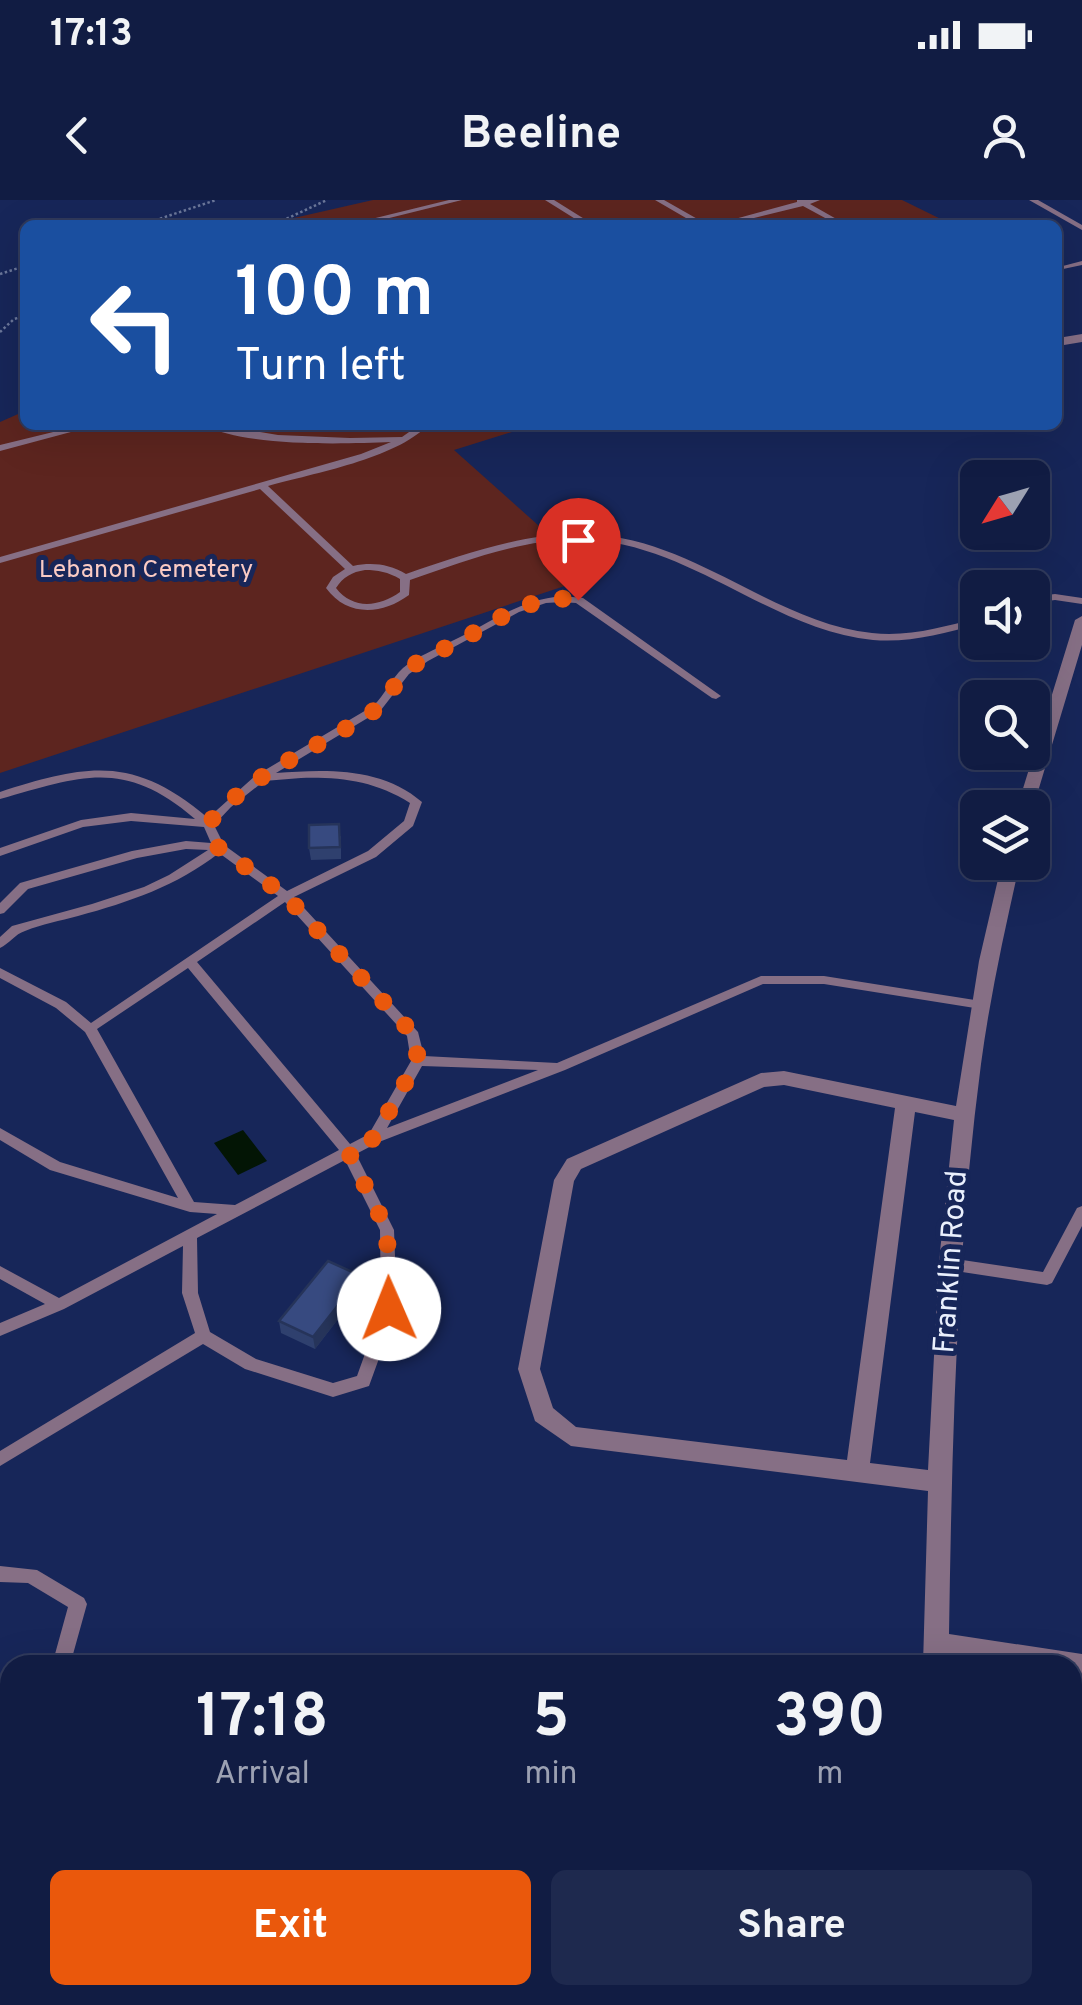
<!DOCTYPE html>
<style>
:root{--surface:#111c43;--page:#1e294e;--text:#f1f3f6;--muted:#9ca1b2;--line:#303a5c;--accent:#ea580c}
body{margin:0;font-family:Overpass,sans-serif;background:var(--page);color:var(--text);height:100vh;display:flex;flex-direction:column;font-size:38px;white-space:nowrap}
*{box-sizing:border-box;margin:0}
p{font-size:32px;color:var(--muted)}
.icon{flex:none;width:55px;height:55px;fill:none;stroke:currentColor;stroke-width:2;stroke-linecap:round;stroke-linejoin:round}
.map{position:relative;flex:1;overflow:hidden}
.drawer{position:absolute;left:0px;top:1455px;width:1082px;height:350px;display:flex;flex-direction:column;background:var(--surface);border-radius:30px 30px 0 0;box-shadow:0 10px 40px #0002,0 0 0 2px var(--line)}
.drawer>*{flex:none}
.banner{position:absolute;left:20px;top:20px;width:1042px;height:210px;border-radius:15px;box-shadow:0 10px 40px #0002,0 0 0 2px var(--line);background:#1a4fa0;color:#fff;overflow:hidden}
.needle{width:65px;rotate:233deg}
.buttons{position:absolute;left:960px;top:260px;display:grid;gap:20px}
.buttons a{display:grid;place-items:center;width:90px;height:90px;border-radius:15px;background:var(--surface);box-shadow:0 10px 40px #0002,0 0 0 2px var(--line);font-size:50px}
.pin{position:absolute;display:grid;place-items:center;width:85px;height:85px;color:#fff;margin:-102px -42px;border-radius:50% 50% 50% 0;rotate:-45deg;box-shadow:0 0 10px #0007}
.pin .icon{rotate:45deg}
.me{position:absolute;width:110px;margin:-55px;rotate:359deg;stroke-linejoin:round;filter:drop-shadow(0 0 8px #0008)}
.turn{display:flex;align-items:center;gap:35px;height:210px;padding:0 50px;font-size:45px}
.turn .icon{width:130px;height:130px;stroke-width:2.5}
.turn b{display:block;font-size:70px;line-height:85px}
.eta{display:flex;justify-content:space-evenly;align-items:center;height:170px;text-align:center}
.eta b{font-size:60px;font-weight:700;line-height:70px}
.cta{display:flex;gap:20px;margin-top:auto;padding:20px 50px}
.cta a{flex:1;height:115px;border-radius:15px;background:var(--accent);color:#fff;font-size:40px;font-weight:700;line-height:115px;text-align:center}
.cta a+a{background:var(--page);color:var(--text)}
.status{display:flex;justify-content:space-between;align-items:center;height:70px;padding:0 50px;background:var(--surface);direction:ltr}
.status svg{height:28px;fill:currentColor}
header{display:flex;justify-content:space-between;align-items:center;height:130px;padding:0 50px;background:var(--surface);font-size:45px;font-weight:700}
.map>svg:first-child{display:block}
</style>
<div class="status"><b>17:13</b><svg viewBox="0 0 49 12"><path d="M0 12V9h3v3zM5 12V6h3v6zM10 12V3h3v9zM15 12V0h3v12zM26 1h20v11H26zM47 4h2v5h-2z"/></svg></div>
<header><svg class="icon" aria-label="back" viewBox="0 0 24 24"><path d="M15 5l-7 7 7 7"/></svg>Beeline<svg class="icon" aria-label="person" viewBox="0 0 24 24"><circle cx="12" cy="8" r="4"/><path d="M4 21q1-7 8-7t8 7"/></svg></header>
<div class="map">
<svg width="1082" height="1805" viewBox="0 0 1082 1805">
<rect width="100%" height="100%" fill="#172659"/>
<path fill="#5d251f" d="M373 0H902L953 25H263Z
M25 211V225H534L454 250 595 376 0 573V222Z"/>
<path fill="#031505" d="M243 930 267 961 238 975 214 943Z"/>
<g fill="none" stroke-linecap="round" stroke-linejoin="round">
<path stroke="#6b779a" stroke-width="2.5" stroke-dasharray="2.5 2.5" stroke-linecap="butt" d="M141 25 216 0
M273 25 327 0
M0 74 25 66
M0 132 14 119 25 116"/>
<path fill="#866f85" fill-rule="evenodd" d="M449 0H462L361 25H347Z
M545 0H554L594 25H585Z
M655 0H664L708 25H698Z
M797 0H820L810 4 847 25H838L803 6 726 25H713L797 2Z
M1029 0H1038L1082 25V30Z
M1082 61V65L1063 69 1059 67Z
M82 225H97L0 251V245Z
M203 225H218L278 235 350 238 402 237 419 225H428C395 259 314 273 268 286L353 366C372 362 389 364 406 374 468 353 533 329 600 335 699 344 777 423 872 433 909 437 943 427 978 418V424C943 434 909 443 873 440 775 430 700 353 602 341 536 333 471 359 410 380L409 395C382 415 347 417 326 388L333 377 345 369 260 289 0 363V357L361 254 391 242C340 244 248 247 203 225ZM365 370C378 370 388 372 400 379V392C379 407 353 410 336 388 343 377 352 372 365 370Z
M1055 394 1082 398V404L1055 400 1032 403V397Z
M562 396 583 398 721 496 716 499 712 498 576 403 562 402 546 403 519 412 428 461 409 474 381 510 276 573C326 569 382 567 422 602L413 626 376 657 294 697 418 832 424 856 557 863 761 776H824L981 801 988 805 986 808 981 809 824 784H763L565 870 379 942 356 954 394 1030 397 1109 369 1186 333 1197 245 1169 203 1144 0 1266V1251L195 1133 182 1093 183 1046 64 1109 0 1136V1123L45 1104 0 1079V1066L59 1098 217 1014 190 1012 50 970 0 940V928L60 962 178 998 85 832 56 808 0 778V768L66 802 91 823 278 696 219 653C177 686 129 702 78 716 60 721 42 724 25 731 15 734 9 744 0 748V737L12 726 92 704 144 687 169 675 208 650 186 649 137 658 28 689 4 713 0 714V703L20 683 132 651 186 641 211 643 204 627 131 621 83 627 0 656V648L81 620 131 613 195 619C124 558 82 576 0 599V592C87 564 134 555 208 618L255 576 373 506C385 495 391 479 403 468 417 456 435 450 452 441 490 423 519 400 562 396ZM301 578C341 577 375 581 410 603L404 621 368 651 287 691 224 645 214 625 231 607 264 581ZM285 702 407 836 411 861 369 934 350 944 197 762ZM188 768 339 950 235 1005 194 1002 97 829ZM422 866 538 870 387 928ZM345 960 380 1030 381 1109 357 1176 333 1183 256 1159 210 1132 198 1093 197 1038Z
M1082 1006V1026L1052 1083 1047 1085 949 1070 944 1068 942 1064 944 1060 949 1058 1043 1072 1077 1008Z
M0 1366 37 1370 84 1398 87 1404 70 1465H52L68 1407 28 1383 0 1382Z
M10 1536C10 1549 14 1562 0 1568 0 1555 0 1542 10 1536Z"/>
<path fill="#866f85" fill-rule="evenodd" d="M1082 134V142L1058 146V138Z
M1082 416V445L1033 608H1017L1075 420Z
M1002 662H1020C1005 729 990 796 981 864 956 1054 952 1244 949 1434L1082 1454V1478L1072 1477V1465H997L949 1458V1465H923L928 1291 571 1246 535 1221 518 1169 554 980 567 959 761 873 784 871 956 906 979 761ZM784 885 895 908 847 1260 576 1227 553 1208 540 1169 574 981 581 969 764 887ZM915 912 954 920 939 1061 928 1270 870 1263Z
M915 1795H945V1805H915Z"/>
</g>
<path fill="#2f406e" d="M341 636V659L311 660 309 648Z
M361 1076 362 1088 315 1149 281 1133 279 1121Z"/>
<path fill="#26345a" d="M361 1076 362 1088 315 1149 313 1137Z"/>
<path fill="#374a80" stroke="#26345a" stroke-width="2.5" d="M339 624 340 647 309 648V625Z
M328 1061 361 1076 313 1137 279 1121Z"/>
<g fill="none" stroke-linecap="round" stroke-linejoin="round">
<path stroke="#ea580c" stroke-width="18" stroke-dasharray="0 32.4" d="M389 1109 387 1030 348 951 374 938 418 860 414 835 286 696 218 647 208 624C257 567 318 550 378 508 390 499 394 482 405 472 421 458 440 451 458 442 496 421 533 392 578 400"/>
</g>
<g text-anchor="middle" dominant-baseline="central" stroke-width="10" stroke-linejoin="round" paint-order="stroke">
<g font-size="25" fill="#facbc4" stroke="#172659">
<text x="146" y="371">Lebanon Cemetery</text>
</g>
<g font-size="30" fill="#eaf0fd" stroke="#172659">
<text transform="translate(952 1062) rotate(-86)">Franklin Road</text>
</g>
</g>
</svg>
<div class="buttons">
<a><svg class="needle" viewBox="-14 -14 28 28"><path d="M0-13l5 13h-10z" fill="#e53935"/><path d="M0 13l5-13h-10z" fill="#9ca1b2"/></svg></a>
<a><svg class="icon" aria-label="sound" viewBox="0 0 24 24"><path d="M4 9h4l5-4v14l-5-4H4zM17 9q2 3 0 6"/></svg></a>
<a><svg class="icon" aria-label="search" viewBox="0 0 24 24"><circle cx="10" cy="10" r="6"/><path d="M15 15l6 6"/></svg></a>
<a><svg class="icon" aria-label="layers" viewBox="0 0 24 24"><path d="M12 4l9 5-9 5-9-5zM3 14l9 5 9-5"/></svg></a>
</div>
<div class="pin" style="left:578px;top:400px;background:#d93025"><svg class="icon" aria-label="arrive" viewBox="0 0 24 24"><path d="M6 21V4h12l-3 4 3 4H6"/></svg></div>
<svg class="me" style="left:389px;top:1109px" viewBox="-20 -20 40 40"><circle r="19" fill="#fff"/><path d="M0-13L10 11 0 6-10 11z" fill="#ea580c"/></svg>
<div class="banner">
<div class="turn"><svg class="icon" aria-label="left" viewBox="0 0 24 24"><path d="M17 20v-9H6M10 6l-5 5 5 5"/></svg><div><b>100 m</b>Turn left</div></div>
</div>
<section class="drawer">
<div class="eta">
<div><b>17:18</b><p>Arrival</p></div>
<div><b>5</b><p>min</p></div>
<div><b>390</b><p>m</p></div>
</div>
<div class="cta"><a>Exit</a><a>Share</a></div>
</section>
</div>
